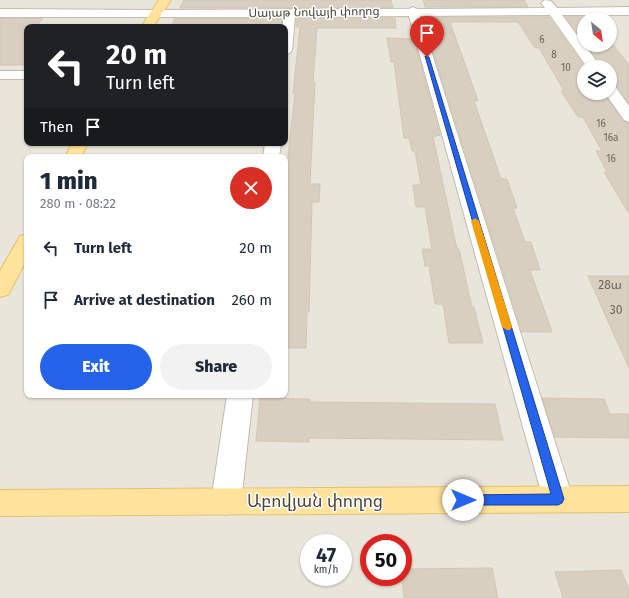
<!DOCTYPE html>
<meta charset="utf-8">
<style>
:root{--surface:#fff;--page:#f2f2f3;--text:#1f2937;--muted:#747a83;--accent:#2563eb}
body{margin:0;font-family:"Fira Sans","Noto Sans Armenian",sans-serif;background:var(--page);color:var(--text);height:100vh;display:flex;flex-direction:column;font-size:15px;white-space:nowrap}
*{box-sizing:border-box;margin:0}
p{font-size:13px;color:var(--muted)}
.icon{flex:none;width:22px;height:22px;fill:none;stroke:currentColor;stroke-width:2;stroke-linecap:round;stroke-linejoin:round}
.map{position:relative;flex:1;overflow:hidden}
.panel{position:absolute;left:24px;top:154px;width:264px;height:244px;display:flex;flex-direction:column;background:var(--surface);border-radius:8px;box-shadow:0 1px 3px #0004}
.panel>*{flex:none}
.banner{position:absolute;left:24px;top:24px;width:264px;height:122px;border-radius:8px;box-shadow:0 1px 3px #0004;background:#202124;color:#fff;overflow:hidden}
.needle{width:26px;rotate:150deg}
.tools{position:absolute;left:577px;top:12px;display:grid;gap:8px}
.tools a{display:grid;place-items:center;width:40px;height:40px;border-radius:50%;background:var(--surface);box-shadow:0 1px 3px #0004;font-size:20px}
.speed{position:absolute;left:300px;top:534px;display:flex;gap:8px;font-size:20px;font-weight:700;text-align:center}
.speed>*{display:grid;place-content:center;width:52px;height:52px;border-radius:50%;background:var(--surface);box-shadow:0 1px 3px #0004;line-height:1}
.speed small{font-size:10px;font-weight:400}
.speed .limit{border:6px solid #d22;background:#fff;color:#111}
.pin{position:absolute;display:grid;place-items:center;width:34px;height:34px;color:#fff;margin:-41px -17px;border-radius:50% 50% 50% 0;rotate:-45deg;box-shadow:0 0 4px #0007}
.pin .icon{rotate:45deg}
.me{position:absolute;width:44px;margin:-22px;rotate:90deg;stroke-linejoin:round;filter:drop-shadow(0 0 3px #0008)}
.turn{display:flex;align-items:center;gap:14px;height:84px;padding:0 16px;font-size:18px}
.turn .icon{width:52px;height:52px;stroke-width:2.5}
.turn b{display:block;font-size:28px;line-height:34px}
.then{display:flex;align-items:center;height:38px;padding:0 16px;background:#0003;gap:8px;font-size:15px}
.round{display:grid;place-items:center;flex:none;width:42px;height:42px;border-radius:21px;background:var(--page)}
.overview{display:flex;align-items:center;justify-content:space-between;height:68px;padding:0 16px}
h1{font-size:24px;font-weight:800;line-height:30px}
.primary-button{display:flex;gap:8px;margin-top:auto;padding:8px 16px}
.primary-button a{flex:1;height:46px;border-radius:24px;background:var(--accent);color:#fff;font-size:16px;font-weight:800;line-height:46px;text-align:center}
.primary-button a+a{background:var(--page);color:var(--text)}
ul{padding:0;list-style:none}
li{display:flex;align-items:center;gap:12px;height:52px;padding:0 16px}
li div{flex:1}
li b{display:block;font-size:15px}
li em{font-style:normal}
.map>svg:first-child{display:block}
</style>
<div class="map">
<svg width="629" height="598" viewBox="0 0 629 598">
<rect width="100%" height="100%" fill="#f6f3ec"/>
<path fill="#eae5da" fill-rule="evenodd" d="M0 0H629V598H0ZM584 19H610V45H584ZM27 27H285V143H27ZM584 67H610V93H584ZM27 157H285V395H27ZM309 543H343V577H309ZM369 543H403V577H369Z"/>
<path fill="#d8cfc1" stroke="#d3c7b4" d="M184 0H391L393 8H180Z
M423 0H524L528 7H425Z
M565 16H591L593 19H584V42Z
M428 17H549L585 67 584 93H604L623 121 629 123V214L604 172H607L596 151H602L583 117H578L561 91H564L539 48H535L518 22H450L478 101H474L501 179H507L517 208H513L525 242H531L540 270H530L552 332H522L429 39H434Z
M0 18H43L36 27H27V65H0Z
M175 18H282L281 27H171Z
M296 18H395L396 28H317L313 83H315L310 184H320L319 202H312L309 312H307L306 348H285V184L295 93H293L300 27H296Z
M387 38 414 39 440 135 433 137 457 249H459L472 307H474L483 343H449L443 304H435L429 266H425L422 249H432L425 207H416L413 185H421L415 151H412L409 138H404L394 62H391Z
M610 41 629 65V103L616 85 610 84V67H602L586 45H610Z
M588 276H629V368L610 326Z
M260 398 310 399V402L495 404 503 440 309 438V442L256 441Z
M542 398 604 399 610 414H629V438L555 437Z
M492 568 498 598H404L402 577 403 569Z
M621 570 629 590V598H563L555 572Z"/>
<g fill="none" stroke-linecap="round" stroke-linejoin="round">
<g stroke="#c2bbae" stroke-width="2">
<path id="minor" d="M545 0 551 1 557 8 629 7V15H562L601 67H587L550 15 420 16 573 499 568 508 558 512 548 508 543 499 409 16 295 17 292 50 290 53 285 54V27H282L284 17H0V9L155 10 409 9 413 7 417 9 545 8 541 3Z
M0 71H27V79H0Z
M610 85 615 86 629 106V122L624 120 605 93H610Z
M265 143H281L279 157H263Z
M227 395H253L241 502 236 511 226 515 216 511 211 502Z"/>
</g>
<g stroke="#e6c16a" stroke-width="2">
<path id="major" d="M159 0H171L153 27H141Z
M72 143H88L81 157H65Z
M27 234V259L8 295 0 297V271L20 236Z
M629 486V512L0 516V490Z"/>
</g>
<use href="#minor" fill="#fff" fill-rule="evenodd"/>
<use href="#major" fill="#ffe39c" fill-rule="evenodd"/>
</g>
<path fill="#2563eb" stroke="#184099" d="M425 56 429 57 564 499 562 503 558 505H463L459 504 457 500 459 496 463 495 551 494Z"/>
<path fill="#f59e0b" d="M475 218 479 221 512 327 510 330H507L502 327 471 221Z"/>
<g text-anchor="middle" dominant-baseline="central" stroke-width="3" stroke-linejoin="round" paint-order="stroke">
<g font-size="10" fill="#6e675b">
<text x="542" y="40">6</text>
<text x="554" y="55">8</text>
<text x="566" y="68">10</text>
<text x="601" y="124">16</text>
<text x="611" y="138">16a</text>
<text x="611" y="159">16</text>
</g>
<g font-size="12" fill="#4b4439" stroke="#fff">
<text transform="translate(314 12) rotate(-1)">Սայաթ Նովայի փողոց</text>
</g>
<g font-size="12" fill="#6e675b">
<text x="610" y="285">28ա</text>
<text x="616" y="310">30</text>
</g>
<g font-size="17" fill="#4b4439" stroke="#fff">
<text x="315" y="501">Աբովյան փողոց</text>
</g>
</g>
</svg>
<div class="tools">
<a><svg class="needle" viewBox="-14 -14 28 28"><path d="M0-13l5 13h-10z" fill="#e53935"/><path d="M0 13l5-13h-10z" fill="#747a83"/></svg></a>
<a><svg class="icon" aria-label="layers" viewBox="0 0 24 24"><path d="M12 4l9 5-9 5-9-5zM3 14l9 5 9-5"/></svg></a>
</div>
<div class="speed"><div>47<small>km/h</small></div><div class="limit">50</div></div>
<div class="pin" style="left:427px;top:57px;background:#d93025"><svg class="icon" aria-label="arrive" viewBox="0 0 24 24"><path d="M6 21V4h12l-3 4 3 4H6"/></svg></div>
<svg class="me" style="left:463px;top:500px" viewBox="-20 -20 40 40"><circle r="19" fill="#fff"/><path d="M0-13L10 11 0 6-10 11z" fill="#2563eb"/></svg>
<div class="banner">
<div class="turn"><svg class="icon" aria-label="left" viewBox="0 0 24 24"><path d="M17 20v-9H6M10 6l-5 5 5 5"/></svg><div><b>20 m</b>Turn left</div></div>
<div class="then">Then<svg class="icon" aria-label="arrive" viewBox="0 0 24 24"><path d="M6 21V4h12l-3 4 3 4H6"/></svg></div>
</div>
<section class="panel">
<div class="overview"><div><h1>1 min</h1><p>280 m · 08:22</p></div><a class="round" style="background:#d93025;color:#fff"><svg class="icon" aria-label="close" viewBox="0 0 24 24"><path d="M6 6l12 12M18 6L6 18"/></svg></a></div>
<ul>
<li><svg class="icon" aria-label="left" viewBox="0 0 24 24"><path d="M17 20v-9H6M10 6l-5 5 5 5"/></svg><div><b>Turn left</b></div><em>20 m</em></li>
<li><svg class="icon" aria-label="arrive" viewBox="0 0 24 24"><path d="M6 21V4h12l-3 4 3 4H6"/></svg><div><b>Arrive at destination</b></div><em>260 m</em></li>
</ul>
<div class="primary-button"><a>Exit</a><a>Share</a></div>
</section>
</div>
